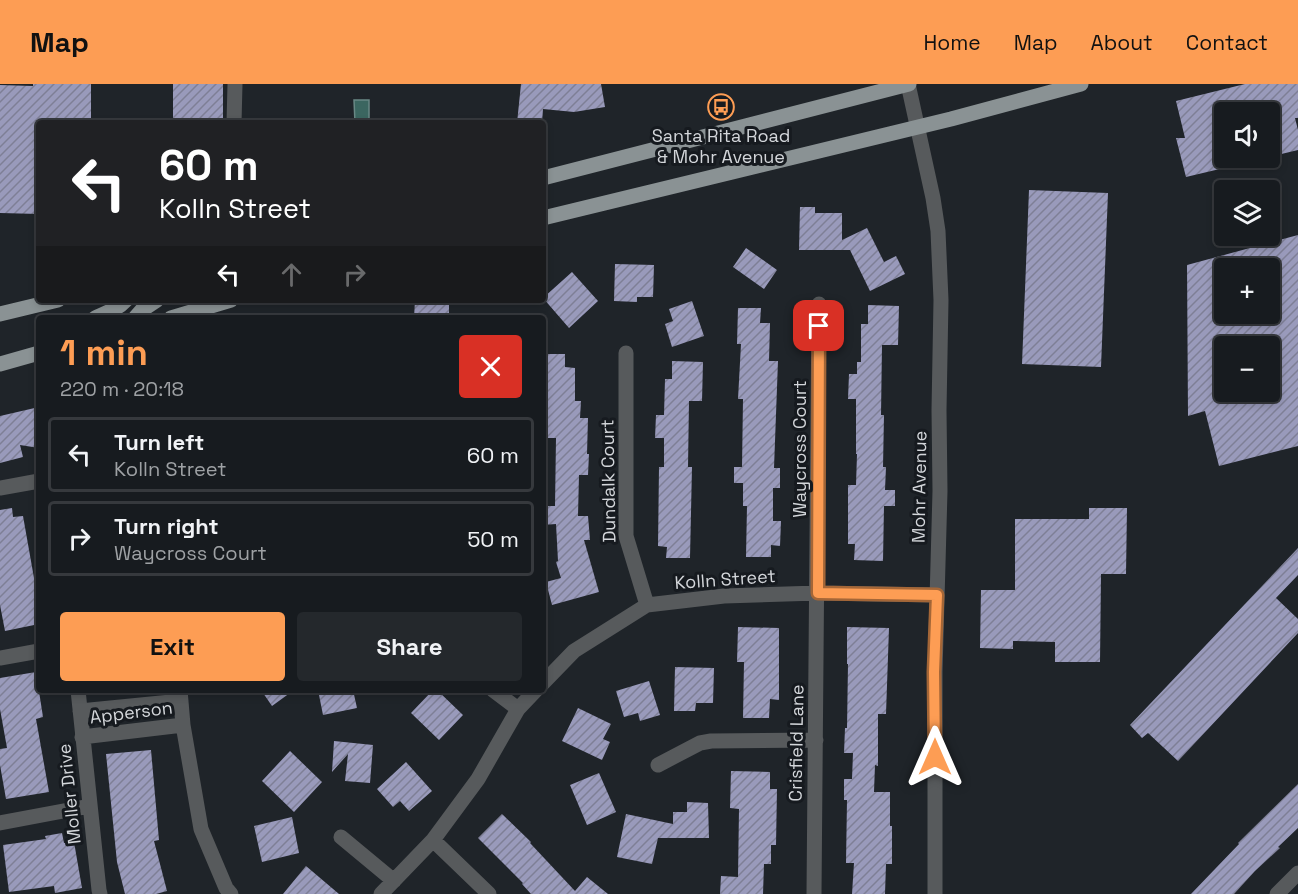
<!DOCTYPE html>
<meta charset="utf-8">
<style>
:root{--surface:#171b1f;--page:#24282c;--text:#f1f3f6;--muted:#9ea1a4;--line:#36393d;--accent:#fd9d54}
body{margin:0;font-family:"Space Grotesk",sans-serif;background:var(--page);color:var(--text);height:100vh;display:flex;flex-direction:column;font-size:22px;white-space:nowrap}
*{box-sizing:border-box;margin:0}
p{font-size:20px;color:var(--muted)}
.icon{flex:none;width:33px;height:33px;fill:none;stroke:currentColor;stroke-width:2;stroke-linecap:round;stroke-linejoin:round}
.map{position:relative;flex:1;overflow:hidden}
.side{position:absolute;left:36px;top:231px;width:510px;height:378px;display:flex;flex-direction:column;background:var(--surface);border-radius:6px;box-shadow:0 3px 9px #0003,0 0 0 2px var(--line)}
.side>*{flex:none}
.hud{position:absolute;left:36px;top:36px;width:510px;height:183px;border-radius:6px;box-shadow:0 3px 9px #0003,0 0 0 2px var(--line);background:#202124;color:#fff;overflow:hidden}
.tools{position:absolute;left:1214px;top:18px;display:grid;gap:12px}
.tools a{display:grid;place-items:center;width:66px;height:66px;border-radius:6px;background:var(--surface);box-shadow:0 3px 9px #0003,0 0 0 2px var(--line);font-size:30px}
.pin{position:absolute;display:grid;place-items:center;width:51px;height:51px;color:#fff;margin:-26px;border-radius:12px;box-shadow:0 3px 9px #0006}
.me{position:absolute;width:66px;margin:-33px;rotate:0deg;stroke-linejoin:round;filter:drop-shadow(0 0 4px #0008)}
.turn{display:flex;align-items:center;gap:21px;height:126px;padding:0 24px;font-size:27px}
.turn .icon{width:78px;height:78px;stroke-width:2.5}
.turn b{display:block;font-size:42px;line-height:51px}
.lanes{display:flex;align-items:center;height:57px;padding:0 24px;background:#0003;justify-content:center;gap:30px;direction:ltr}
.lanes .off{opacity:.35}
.round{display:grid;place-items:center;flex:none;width:63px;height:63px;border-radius:6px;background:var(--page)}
.head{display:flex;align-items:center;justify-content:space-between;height:102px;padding:0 24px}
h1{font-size:36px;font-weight:600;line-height:45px;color:var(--accent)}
.action{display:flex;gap:12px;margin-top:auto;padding:12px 24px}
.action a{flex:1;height:69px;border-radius:6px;background:var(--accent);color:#111;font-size:24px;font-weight:600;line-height:69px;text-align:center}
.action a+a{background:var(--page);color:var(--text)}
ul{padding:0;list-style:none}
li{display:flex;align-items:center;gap:18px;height:75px;margin:0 12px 9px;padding:0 12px;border:3px solid var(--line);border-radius:6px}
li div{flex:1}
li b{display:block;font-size:22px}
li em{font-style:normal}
header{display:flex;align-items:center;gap:36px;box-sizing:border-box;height:84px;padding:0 30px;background:var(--accent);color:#111}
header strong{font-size:28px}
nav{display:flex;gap:33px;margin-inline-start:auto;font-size:21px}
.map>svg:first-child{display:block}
</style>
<header>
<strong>Map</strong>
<nav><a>Home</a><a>Map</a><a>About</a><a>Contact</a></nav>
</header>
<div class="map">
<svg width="1298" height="810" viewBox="0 0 1298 810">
<defs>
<pattern id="building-hatch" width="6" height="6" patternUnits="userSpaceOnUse" patternTransform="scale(1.5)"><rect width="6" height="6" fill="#999abb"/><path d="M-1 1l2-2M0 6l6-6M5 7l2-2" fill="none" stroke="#7e7f96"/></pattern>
</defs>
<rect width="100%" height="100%" fill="#1f2429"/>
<path fill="#3b6660" stroke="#698885" stroke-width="1.5" d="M354 16H369V39H355Z"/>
<path fill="url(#building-hatch)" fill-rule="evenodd" d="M33 0H91V39H39V130L0 129V1L33 2Z
M173 0H223V39H173Z
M521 0H601L605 23 574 28 543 25 542 39H517Z
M1245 0H1298V34H1295L1298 46V66L1269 73V28H1224V84L1186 93 1176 54H1185L1176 17Z
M1029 106 1108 109 1101 283 1022 280Z
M800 123H815V129H842V156L867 144 884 178 896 172 905 190 870 207 850 166H799Z
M1298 151V362L1219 382 1205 327 1188 332 1187 181ZM1224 184H1269V230H1224ZM1224 262H1269V308H1224Z
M746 164 777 186 764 205 733 183Z
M615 180 654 181 653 213H637V218L614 217Z
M572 188 598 217 569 244 543 214Z
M415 216H449V234H414Z
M692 217 704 252 672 263 665 240 673 237 669 225Z
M868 221 899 222 898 261H882L881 331H884L883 383H886L885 406H895V422H884L883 477 854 476 855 460H848V401H856L857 370H856V315H848L849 290H857V278H861V240H868Z
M738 224H761L760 239H770L769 277H778L774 384H780V404H773V437H781L780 462 771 461V473H746L747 422H743V399H734V383H742L743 315H738L741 260H737Z
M543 270H565V283L575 284V317H581L580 334H588L587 370H589L588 391H579L578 432H588L590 456H584L599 508 552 521 546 498 561 494 556 478 558 477 556 440 543 441V422H555L556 354H543Z
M672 277 703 278 702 317H689L688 383H692L690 474H666L667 463 658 462 659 383H664V354H655L656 331H664L665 295H672Z
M39 323V364L20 361 23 373 0 379V332Z
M12 424 13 433 23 432 34 494 39 493V540L5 547 0 521V426Z
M1089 424H1127L1126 490H1101L1100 578H1055V558L1013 557V565L980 564 981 506H1015V435H1089Z
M1298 464V491L1276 514 1298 535V549L1178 677 1148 649 1142 654 1130 641Z
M738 543 779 544V616L770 615 769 634H743L744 578H737Z
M847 543 889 544 886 630H878V682L875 681 874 708H890V742H892V780H886L885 810H852L854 779H846L847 716H844V695H852L853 669H844L845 644H847L848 580H847Z
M675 583 714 584 713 619H696L695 627H674Z
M36 588 43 633 36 635 49 708 6 715 0 681V665L7 664 0 625V594Z
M649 597 660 631 640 637 638 629 624 633 616 607Z
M261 606H294L272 622Z
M318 606H353L357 624 323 631Z
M433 606H437L463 631 439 656 411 629Z
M578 624 611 640 603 655 610 658 602 676 562 657Z
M334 657 373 661 370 699 345 697 348 670 332 688Z
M151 666 159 756 154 757 167 807 156 810H125L117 778 106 670Z
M290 667 322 698 294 728 262 697Z
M406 678 432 707 409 727 400 717 393 723 377 705Z
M731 687 770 688V705H777L776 761H771V780H764L763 810H720L721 792 738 793 739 725 730 724Z
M599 689 616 728 587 741 570 701Z
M1298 700V744L1278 763 1280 764 1255 787 1234 810H1191L1239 760 1238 759Z
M687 718 708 719 709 754H658L652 780 617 773 626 730 673 740V728H687Z
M502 730 531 758 530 759 575 807 587 793 608 810H531L522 800 523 799 478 754Z
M292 733 299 769 262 778 254 742Z
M62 749 64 759 74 758 82 804 55 809 54 802 9 808 3 761 46 755 45 752Z
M306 782 339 810H283Z"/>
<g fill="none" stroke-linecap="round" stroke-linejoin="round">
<path stroke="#575a5c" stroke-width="15" d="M908 0 933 114 938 147 941 216 939 326 940 407 935 588V810
M234 39 235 0
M626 269V452L647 521
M0 404 39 397
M0 574 39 567
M543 599 574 567 647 521 724 512 818 509 937 511
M78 606 99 806 100 810
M180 606 183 641 201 745 226 804 231 810
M493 606 518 625
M80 627 181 617
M82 653 183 641
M658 681 700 659 711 657 816 656
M0 739 90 722
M341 753 394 797
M433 756 489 810
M381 810 433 756 478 695 518 625 536 606
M814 810 819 220
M1277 810 1298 789"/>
<path stroke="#8a9294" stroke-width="15" d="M543 94 909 0
M543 134 951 35 1081 0
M0 230 58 216
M95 234C106 229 118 225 126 216
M135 234 142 226 157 216
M171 234 231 216
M0 280 39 269"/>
</g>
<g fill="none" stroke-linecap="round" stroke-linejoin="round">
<g stroke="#a46637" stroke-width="15">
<path id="route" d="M819 242 818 509 937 511 934 588 935 673"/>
</g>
<use href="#route" stroke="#fd9d54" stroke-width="10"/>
</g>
<defs>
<g id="bus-ring" transform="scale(1.35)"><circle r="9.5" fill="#161a1f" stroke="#fd9d54" stroke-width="1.5"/><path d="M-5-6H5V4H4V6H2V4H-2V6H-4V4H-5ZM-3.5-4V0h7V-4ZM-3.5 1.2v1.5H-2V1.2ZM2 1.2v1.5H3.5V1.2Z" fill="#fd9d54"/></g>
</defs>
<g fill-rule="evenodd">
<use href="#bus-ring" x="721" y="23"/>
</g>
<g text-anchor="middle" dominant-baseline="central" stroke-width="6" stroke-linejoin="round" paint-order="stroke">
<g font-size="18" fill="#d3d6da" stroke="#161a1f">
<text x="721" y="51">Santa Rita Road<tspan x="721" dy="21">&amp; Mohr Avenue</tspan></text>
</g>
<g font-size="18" fill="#d3d6da" stroke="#161a1f">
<text transform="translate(799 365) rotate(-90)">Waycross Court</text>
<text transform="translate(608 397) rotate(-91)">Dundalk Court</text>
<text transform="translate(919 403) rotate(-89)">Mohr Avenue</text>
<text transform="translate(725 495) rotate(-4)">Kolln Street</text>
<text transform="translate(131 628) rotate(-7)">Apperson</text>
<text transform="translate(796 659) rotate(-89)">Crisfield Lane</text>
<text transform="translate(69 710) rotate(-96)">Moller Drive</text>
</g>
</g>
</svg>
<div class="tools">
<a><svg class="icon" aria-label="sound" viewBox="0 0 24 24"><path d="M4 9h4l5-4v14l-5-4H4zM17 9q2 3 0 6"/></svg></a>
<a><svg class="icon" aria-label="layers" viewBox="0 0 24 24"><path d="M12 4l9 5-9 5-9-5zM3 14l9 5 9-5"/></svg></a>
<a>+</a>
<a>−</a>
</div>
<div class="pin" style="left:819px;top:242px;background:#d93025"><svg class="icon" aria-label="arrive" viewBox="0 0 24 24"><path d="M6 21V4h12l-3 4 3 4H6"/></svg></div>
<svg class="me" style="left:935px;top:673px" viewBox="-20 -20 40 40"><path d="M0-17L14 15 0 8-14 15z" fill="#fd9d54" stroke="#fff" stroke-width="4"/></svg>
<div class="hud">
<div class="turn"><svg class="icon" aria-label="left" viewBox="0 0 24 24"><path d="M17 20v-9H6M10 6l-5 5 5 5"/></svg><div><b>60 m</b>Kolln Street</div></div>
<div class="lanes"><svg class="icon" aria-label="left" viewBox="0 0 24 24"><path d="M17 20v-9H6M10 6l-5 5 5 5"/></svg><svg class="icon off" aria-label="ahead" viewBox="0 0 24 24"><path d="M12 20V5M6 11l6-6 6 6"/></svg><svg class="icon off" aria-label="right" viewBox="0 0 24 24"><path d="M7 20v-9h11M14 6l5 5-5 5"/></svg></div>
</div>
<section class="side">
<div class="head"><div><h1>1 min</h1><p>220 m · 20:18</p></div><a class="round" style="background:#d93025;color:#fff"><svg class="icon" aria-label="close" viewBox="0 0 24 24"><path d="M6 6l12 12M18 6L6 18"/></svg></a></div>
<ul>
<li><svg class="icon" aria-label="left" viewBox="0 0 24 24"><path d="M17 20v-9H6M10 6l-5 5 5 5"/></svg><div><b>Turn left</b><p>Kolln Street</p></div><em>60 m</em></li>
<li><svg class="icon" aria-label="right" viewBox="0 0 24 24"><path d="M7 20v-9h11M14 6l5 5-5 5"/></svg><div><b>Turn right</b><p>Waycross Court</p></div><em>50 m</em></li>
</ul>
<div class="action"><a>Exit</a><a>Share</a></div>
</section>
</div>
